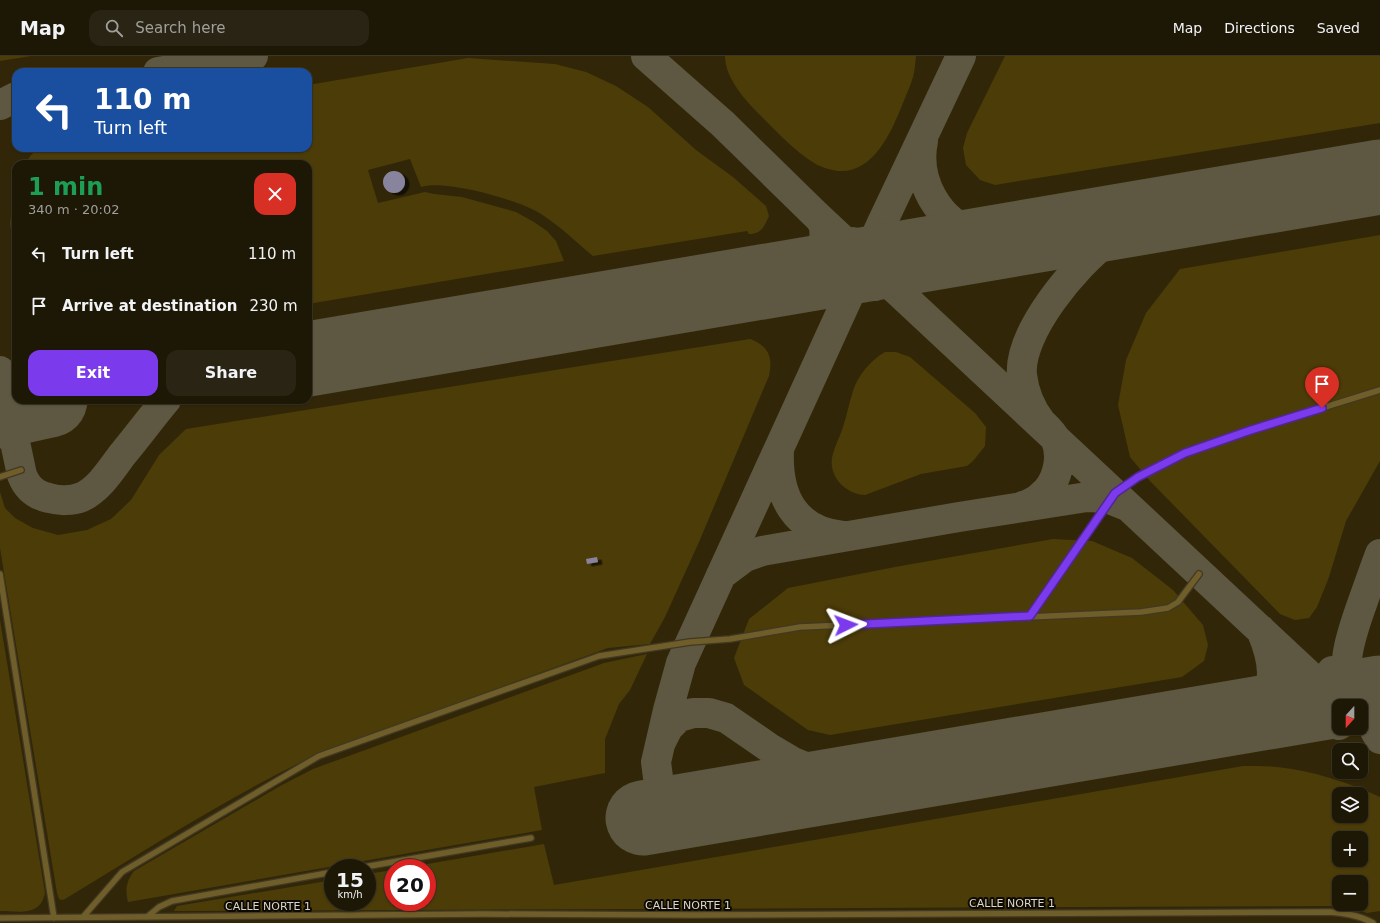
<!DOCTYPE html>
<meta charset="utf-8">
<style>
:root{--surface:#1d1706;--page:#2a2414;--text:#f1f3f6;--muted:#a09f9b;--line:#3b3628;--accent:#7c3aed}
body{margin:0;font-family:"DejaVu Sans",sans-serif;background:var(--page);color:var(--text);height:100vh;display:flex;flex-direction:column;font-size:15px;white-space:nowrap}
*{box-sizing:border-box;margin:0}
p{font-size:13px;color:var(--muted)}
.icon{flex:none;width:22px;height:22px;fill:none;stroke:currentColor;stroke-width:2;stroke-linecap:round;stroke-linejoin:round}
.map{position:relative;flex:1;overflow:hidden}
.side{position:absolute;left:12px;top:104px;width:300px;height:244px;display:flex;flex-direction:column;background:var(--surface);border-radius:12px;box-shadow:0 1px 3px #0004,0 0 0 1px var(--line)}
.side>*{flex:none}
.top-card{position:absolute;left:12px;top:12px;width:300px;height:84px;border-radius:12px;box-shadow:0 1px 3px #0004,0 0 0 1px var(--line);background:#1a4fa0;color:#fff;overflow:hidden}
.needle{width:26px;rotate:201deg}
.fabs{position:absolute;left:1332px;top:643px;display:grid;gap:8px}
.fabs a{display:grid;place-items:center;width:36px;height:36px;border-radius:8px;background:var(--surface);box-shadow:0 1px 3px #0004,0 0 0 1px var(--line);font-size:20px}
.speed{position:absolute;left:324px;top:803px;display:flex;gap:8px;font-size:20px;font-weight:700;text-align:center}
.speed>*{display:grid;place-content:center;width:52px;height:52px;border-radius:50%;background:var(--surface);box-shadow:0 1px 3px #0004,0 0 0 1px var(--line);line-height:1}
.speed small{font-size:10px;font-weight:400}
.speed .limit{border:6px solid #d22;background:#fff;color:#111}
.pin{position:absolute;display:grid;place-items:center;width:34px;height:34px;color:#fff;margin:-41px -17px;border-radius:50% 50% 50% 0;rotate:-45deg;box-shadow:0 0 4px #0007}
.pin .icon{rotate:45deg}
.me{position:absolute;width:44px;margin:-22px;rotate:87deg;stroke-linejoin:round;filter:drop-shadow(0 0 3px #0008)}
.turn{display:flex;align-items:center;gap:14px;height:84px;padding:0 16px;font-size:18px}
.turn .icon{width:52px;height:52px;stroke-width:2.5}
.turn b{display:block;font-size:28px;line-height:34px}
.round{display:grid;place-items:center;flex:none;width:42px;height:42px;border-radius:12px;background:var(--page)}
.head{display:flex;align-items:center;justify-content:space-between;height:68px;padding:0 16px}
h1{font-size:24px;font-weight:800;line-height:30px;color:#1e9e55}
.button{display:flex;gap:8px;margin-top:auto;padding:8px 16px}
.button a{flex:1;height:46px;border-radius:12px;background:var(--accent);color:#fff;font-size:16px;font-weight:800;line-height:46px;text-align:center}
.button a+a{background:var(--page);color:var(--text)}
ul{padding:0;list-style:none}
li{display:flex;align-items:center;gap:12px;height:52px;padding:0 16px}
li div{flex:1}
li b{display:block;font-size:15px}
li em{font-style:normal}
header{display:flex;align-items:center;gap:24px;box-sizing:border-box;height:56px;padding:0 20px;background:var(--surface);border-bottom:1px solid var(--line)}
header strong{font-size:19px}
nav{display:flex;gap:22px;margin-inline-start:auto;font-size:14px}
.search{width:280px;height:36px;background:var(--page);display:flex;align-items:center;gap:10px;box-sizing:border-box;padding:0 14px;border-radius:12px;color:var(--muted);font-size:15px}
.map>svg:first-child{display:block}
</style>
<header>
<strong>Map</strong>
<div class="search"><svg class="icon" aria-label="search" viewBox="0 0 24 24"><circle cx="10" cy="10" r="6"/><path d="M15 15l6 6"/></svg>Search here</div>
<nav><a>Map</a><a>Directions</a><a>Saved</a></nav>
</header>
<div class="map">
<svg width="1380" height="867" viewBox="0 0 1380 867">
<defs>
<filter id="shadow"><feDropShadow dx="4.5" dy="2.5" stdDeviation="0" flood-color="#0009"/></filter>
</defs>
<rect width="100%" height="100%" fill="#271f08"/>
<path fill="#312708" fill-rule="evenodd" d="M0 0H1380V867H0ZM16 16H308V92H16ZM16 108H308V344H16ZM1339 650H1361V672H1339ZM1339 694H1361V716H1339ZM1339 738H1361V760H1339ZM1339 782H1361V804H1339ZM333 812H367V846H333ZM393 812H427V846H393ZM1339 826H1361V848H1339Z"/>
<path fill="#4c3c08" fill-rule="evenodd" d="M0 0H31L0 5Z
M725 0H916C915 7 915 15 913 21 910 31 905 42 901 52 888 84 867 127 825 112 805 106 777 76 762 61 747 46 725 23 725 0Z
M1005 0H1380V67L995 129 980 124 966 109 963 92 967 77Z
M468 2 555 8 586 16 616 30 648 51 696 94 733 121 766 150 769 160C764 171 761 178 749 178L747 175 593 200C576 186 560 170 541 158 519 144 445 123 421 131L410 103 368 114 378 147 425 136 434 138 462 141 516 156 534 166 547 175 556 185 564 205 308 248V108H25L31 99 39 92H308V29Z
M16 130V202L10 168 12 150Z
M1380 179V405L1346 465 1329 521 1317 551 1309 562 1295 564 1280 558 1150 425 1130 401 1118 349 1126 304 1146 257 1180 213Z
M750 283C769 290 773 301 769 320L699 486 665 561 650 588 608 592 320 697C231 739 149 792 65 843L62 844 59 843 57 837 0 492V436L5 452 15 462 33 472 58 479 87 474 111 463 131 444 159 399 186 373Z
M885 296H896L910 301 975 357 986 371 985 390 973 405 967 410 921 418 865 439C847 438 829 422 832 402 834 391 840 381 843 371 847 359 849 347 853 335 858 319 871 304 885 296Z
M1053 483 1092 485 1132 502 1173 534 1203 569 1208 589 1204 605 1182 621 830 679 808 674 744 629 734 602 749 563 788 532 895 511Z
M0 564 45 837C40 861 19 855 0 855Z
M647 598 630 634 619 648 605 683V717L534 731 542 774 128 846C125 833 126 826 134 815L280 730 313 713 604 607Z
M1243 710C1255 710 1266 710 1277 711 1313 715 1348 726 1380 741V855L1367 857 1352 852 1339 850H1321L174 855 177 850 333 824V846H367V818L393 814V846H427V812H404L544 788 554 829ZM1339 738H1361V760H1339ZM1339 782H1361V804H1339ZM1339 826H1361V848H1339Z"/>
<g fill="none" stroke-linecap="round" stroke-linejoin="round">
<path stroke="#5e5742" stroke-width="30" d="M646 0 723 68 816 159 1342 650
M158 16 253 0
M0 49 16 41
M923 85C915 124 938 167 977 178 990 182 1004 182 1017 183
M853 186C860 191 867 195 875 197 902 206 939 196 966 192
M799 220 846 221 857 223 875 230
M786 222C796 219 806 215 813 207 822 198 828 178 822 166 820 163 818 161 816 159
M0 315 22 419C27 432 35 439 49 442 59 445 72 445 82 441 99 433 111 414 122 399 137 381 151 362 166 344
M779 394C777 440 794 475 843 480
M1023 450C1029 448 1036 445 1041 440 1057 428 1064 401 1055 382 1052 376 1046 371 1041 366 1031 353 1024 336 1022 319 1018 277 1076 208 1108 185 1122 174 1140 167 1156 159
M721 519 745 501 762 495 959 461 1087 441 1107 442 1127 450
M1329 619 1380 628
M1380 643C1366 655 1370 669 1380 683
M1355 650C1338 614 1350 582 1362 548 1368 531 1374 514 1380 498
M1265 657C1290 649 1316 637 1332 615
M1269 657 1311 661 1339 669
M1232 662C1280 647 1278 614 1261 574
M661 686 668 672 679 661 693 657H709L726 662 771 693 793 706 815 715 849 722 862 723 886 720
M663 759 656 706 668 654 681 607 881 169 961 0"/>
<path stroke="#5e5742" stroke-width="75" d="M308 303 1380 121
M0 355 50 344
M643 762 1380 637"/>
</g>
<path fill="#89849e" filter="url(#shadow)" d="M383 126a11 11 0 1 1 22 0a11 11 0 1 1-22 0Z
M597 501 598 506 587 508 586 503Z"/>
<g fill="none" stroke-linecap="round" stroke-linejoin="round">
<g stroke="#403923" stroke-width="8">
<path id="service" d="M0 421 21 414
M0 518 54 862
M1030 560 1110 443 1115 437 1138 421 1185 397 1251 374 1380 334
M358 812 531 782
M83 861 122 816 319 700 599 600 690 586 730 583 800 571 1141 556 1168 552 1178 546 1199 518
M147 861 159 851 172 845 333 816
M0 862 483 858 694 859 1329 856C1345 857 1359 859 1373 867"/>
</g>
<use href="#service" stroke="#6f5d2a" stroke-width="5.5"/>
</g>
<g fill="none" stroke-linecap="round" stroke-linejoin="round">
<g stroke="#51269a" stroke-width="10">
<path id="route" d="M846 569 1030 560 1115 437 1138 421 1185 397 1251 374 1322 352"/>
</g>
<use href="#route" stroke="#7c3aed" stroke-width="7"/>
</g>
<g text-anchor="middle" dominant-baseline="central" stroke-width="4" stroke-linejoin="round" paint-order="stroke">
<g font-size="11" fill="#dbd6c8" stroke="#0d0903">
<text x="1012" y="847">CALLE NORTE 1</text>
<text x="688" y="849">CALLE NORTE 1</text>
<text x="268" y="850">CALLE NORTE 1</text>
</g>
</g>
</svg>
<div class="fabs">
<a><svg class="needle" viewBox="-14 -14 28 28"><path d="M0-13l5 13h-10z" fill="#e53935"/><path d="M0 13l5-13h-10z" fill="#a09f9b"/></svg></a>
<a><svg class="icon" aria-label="search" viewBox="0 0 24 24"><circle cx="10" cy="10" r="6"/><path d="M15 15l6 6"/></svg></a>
<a><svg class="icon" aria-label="layers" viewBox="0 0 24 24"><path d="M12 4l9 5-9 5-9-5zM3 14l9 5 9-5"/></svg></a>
<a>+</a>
<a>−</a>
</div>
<div class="speed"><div>15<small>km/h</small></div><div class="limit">20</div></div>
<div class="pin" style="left:1322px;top:352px;background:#d93025"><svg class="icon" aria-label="arrive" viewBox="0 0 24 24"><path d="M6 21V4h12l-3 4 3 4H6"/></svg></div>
<svg class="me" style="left:846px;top:569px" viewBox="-20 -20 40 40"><path d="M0-17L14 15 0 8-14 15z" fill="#7c3aed" stroke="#fff" stroke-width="4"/></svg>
<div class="top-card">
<div class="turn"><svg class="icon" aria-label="left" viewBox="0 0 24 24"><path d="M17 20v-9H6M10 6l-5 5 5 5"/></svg><div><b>110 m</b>Turn left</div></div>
</div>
<section class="side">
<div class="head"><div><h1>1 min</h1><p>340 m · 20:02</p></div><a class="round" style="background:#d93025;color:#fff"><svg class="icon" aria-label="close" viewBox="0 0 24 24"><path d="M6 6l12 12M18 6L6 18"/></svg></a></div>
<ul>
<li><svg class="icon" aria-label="left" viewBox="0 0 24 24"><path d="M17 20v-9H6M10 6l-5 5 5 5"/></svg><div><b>Turn left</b></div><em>110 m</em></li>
<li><svg class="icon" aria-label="arrive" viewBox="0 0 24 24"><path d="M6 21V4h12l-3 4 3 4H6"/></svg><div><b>Arrive at destination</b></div><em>230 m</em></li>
</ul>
<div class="button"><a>Exit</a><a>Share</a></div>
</section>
</div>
